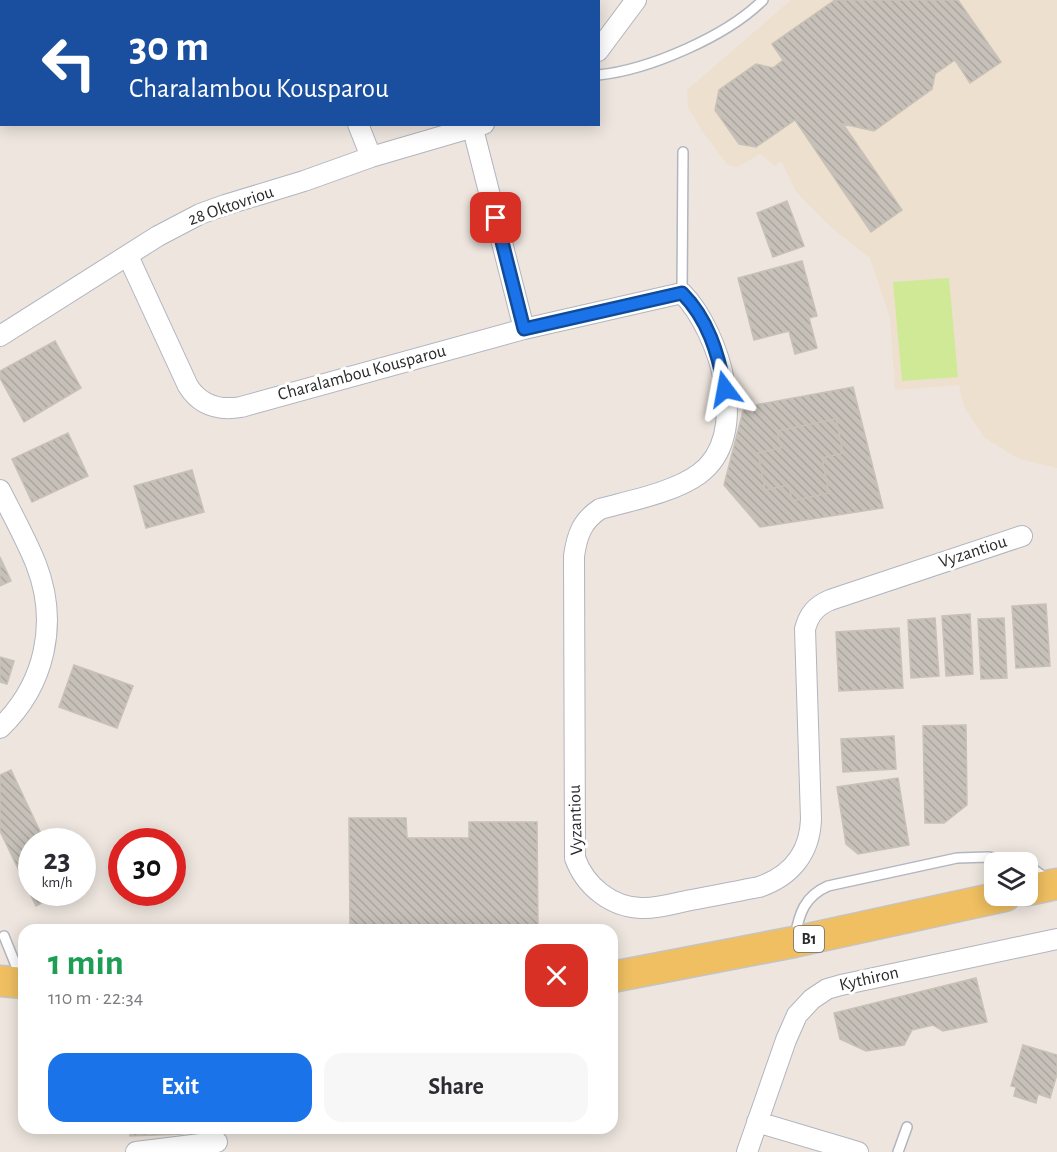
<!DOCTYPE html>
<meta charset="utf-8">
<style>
:root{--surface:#fff;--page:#f7f7f7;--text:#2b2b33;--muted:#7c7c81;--accent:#1a73e8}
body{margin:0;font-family:"Alegreya Sans",sans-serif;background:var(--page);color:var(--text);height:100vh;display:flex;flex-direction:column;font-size:22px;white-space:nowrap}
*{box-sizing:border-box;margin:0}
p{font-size:20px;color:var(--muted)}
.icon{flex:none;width:33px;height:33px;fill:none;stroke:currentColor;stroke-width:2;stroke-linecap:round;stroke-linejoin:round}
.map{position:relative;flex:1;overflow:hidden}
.details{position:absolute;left:18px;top:924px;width:600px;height:210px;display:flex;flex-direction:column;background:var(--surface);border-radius:18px;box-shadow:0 3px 15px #0003}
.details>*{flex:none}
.top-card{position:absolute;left:0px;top:0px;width:600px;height:126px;box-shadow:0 3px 15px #0003;background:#1a4fa0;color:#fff;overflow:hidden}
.buttons{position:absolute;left:984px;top:852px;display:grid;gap:12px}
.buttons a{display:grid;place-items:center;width:54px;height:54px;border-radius:12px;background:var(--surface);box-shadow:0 3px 15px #0003;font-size:30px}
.speed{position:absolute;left:18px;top:828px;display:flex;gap:12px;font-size:30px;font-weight:700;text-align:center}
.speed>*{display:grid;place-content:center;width:78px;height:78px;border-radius:50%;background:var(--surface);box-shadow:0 3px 15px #0003;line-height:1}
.speed small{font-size:15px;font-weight:400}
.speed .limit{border:9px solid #d22;background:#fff;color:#111}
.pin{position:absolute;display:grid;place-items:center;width:51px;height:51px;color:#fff;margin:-26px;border-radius:12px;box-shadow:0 3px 9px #0006}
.me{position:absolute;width:66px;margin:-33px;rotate:347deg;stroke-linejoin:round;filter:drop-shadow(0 0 4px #0008)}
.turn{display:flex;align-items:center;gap:21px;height:126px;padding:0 30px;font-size:27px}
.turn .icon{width:78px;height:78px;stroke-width:2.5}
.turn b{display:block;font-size:42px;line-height:51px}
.round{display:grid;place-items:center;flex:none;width:63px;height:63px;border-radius:18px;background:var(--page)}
.summary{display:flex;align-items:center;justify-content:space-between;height:102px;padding:0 30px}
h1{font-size:36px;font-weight:700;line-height:45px;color:#1e9e55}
.action{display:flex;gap:12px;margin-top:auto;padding:12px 30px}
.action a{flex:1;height:69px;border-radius:18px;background:var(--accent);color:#fff;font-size:24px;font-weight:700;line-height:69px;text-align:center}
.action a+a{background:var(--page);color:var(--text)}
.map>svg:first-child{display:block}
</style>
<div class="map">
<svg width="1057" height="1152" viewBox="0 0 1057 1152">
<defs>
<pattern id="building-back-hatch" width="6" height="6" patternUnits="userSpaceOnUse" patternTransform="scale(1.5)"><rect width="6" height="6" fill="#c6c0b9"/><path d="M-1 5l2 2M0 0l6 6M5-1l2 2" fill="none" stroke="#aaa59f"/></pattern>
</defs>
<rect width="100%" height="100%" fill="#ede5de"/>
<path fill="#eee0ce" d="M791 0H1057V468L1019 459 984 437 964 407 959 385 895 390 890 318 870 258 832 228 797 193 781 161 775 166 760 154 738 167 728 165 702 131 688 107 687 90Z"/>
<path fill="#cfe997" d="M949 278 958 377 902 381 893 282Z"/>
<path fill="url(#building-back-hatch)" stroke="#c8c1b7" stroke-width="1.5" d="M835 0H958L1001 62 970 83 955 60 935 74 932 89 874 131 843 124 902 210 871 232 795 120 756 147 739 144 715 110 719 90 756 64 773 68 783 60 772 44Z
M787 201 804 246 773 257 757 213Z
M802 261 817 316 809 318 817 348 795 354 789 331 754 340 738 278Z
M55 341 81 388 24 422 0 378V371Z
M853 387 883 508 760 527 724 485 744 407Z
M836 419 843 453 822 458 829 493 792 501 789 485 765 490 758 453 781 448 777 431Z
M68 433 88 476 32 502 12 459Z
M192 470 204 512 146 528 134 486Z
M0 557 11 581 0 586Z
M1046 604 1050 666 1016 668 1012 606Z
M970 614 973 674 946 676 942 616Z
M935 618 939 676 911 678 908 620Z
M1004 618 1007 678 981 679 978 619Z
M899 628 903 688 839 691 836 632Z
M0 657 14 661 7 684 0 682Z
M74 665 133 686 117 728 59 707Z
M966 725 967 805 944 823H925L923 726Z
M894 736 896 769 843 772 841 739Z
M11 770 45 842H32V892H63L36 906 0 831V775Z
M898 778 909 845 858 854 846 844 837 787Z
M349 818H406L407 838H469V822H537L538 930H350Z
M976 978 987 1022 943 1031 933 1025 912 1030 904 1045 866 1051 840 1039 834 1013Z
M1023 1045 1057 1055V1074L1050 1098 1038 1094 1036 1103 1014 1096 1016 1087 1011 1086Z
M129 1128H182V1134L130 1136Z"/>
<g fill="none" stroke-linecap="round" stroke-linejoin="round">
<g stroke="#b1b5bf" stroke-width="12">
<path id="lane" d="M598 75C649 70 727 36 763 0
M682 293 683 152
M1028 865 1047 879
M4 936 21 978
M795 937C799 913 805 896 828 886L957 858 988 857 1021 862
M898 1152 907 1127"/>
</g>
<g stroke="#b1b5bf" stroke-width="22">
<path id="street" d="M248 0 249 2
M73 2 75 0
M598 51 636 0
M358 124 371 157
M473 129 524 329
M128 256 188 386C200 405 218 411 241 407L524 329 682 293C720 332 752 436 699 474 675 492 629 501 600 509 582 521 577 535 574 556L575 858C585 886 611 907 641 908 658 909 675 903 691 900 714 896 737 891 759 887 791 876 810 853 811 819L805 629C809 614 816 606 830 600L1022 536
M0 336 158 236 200 214 225 205 304 181 371 157 484 124
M0 490C12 514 26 539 36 564 59 623 45 685 0 728
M757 1122 858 1152
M136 1152 217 1142
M747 1152 786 1040 797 1015 812 999 827 989 841 985 1057 939"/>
</g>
<g stroke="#c4c4c4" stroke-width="33">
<path id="primary" d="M1028 890 1057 884
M612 977 794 942 1005 896
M0 981 24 983"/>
</g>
<use href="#lane" stroke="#fff" stroke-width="9"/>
<use href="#street" stroke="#fff" stroke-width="20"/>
<use href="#primary" stroke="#efbf61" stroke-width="30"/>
</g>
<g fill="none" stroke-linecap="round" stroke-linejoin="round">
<g stroke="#114b97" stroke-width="15">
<path id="route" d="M496 218 524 329 682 293C708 319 718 353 725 389"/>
</g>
<use href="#route" stroke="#1a73e8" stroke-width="10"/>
</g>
<g text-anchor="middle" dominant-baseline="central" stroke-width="6" stroke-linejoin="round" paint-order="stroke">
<rect fill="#fff" stroke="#6b6b6b" stroke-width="1.5" x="794" y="926" width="30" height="26" rx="4.5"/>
<g font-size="16" font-weight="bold" fill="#2b2b2b">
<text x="809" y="939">B1</text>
</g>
<g font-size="18" fill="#2b2b2b" stroke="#fff">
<text transform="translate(231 206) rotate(-19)">28 Oktovriou</text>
<text transform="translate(362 373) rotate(-15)">Charalambou Kousparou</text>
<text transform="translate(973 552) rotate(-18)">Vyzantiou</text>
<text transform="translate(576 820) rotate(-92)">Vyzantiou</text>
<text transform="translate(869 979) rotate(-13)">Kythiron</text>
</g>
</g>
</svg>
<div class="buttons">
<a><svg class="icon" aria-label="layers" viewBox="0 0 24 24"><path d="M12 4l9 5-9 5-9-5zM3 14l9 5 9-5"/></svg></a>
</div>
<div class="speed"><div>23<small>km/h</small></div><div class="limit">30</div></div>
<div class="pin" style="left:496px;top:218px;background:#d93025"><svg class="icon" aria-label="arrive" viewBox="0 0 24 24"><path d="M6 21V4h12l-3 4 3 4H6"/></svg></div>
<svg class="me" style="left:725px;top:389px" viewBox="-20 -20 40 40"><path d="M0-17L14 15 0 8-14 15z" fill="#1a73e8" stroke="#fff" stroke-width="4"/></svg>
<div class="top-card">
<div class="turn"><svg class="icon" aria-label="left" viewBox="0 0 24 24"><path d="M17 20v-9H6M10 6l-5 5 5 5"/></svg><div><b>30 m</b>Charalambou Kousparou</div></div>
</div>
<section class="details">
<div class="summary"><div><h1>1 min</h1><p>110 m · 22:34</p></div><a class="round" style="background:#d93025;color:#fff"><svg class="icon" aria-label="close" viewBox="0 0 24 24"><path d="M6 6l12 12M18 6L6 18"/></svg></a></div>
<div class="action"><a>Exit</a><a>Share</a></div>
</section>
</div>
